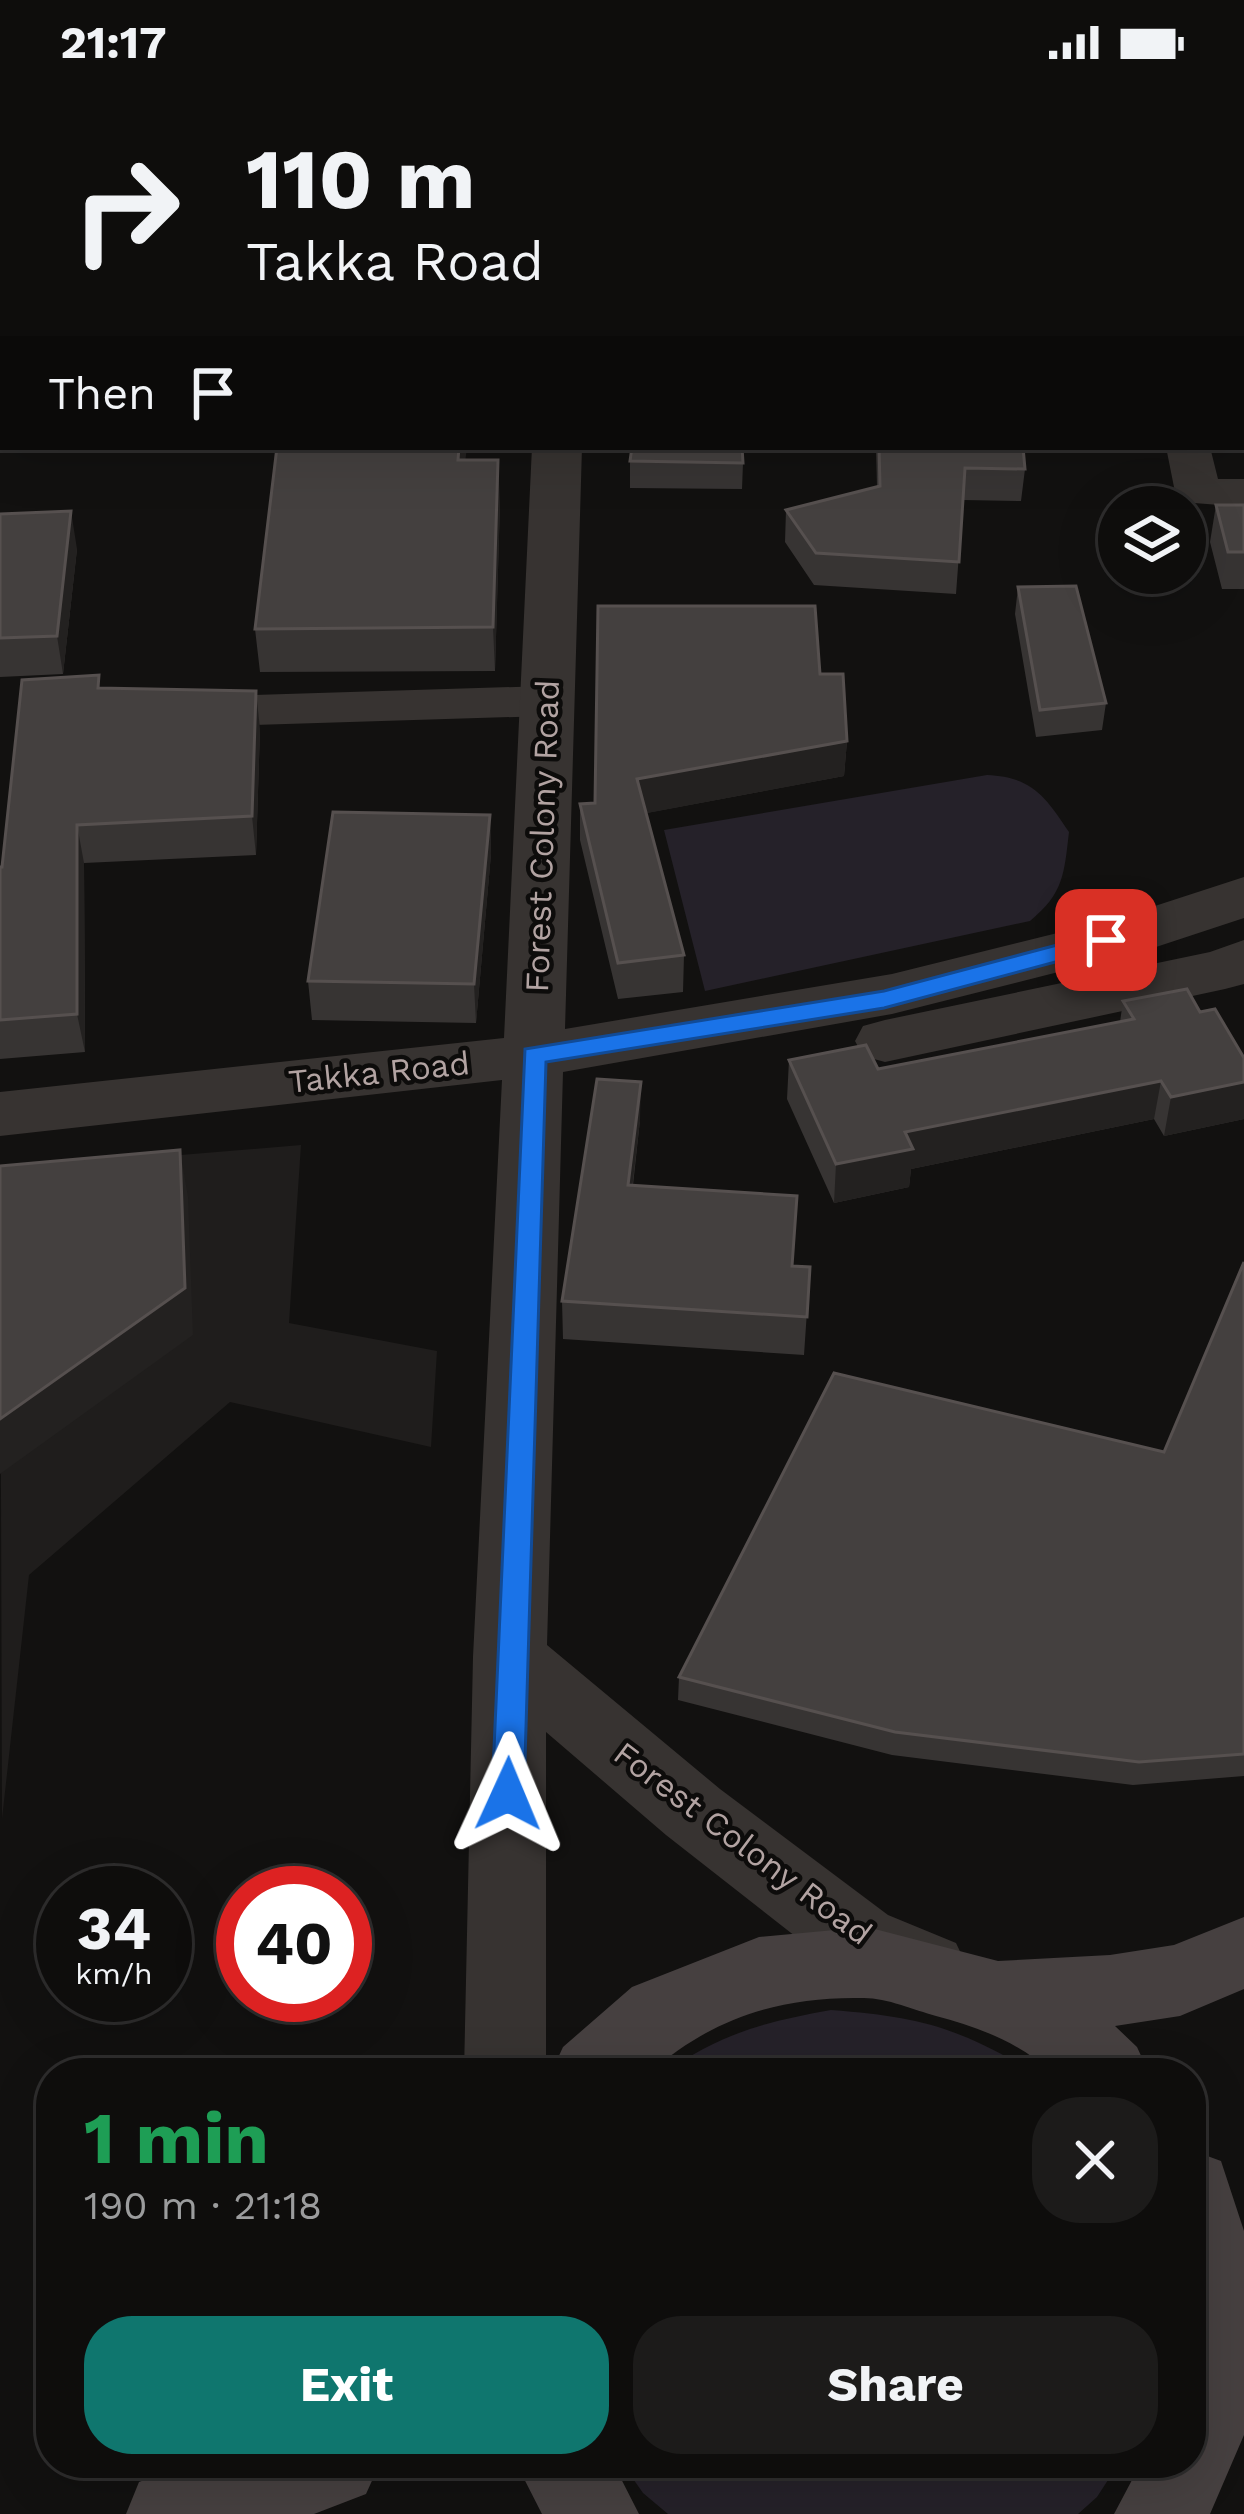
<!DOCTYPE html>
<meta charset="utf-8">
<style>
:root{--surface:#0e0d0c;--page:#1c1b1a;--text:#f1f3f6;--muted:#9b9c9d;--line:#2e2d2d;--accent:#0f766e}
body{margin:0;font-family:"Work Sans",sans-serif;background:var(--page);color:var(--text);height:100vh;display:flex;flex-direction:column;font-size:45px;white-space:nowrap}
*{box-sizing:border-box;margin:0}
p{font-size:39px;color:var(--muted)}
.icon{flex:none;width:66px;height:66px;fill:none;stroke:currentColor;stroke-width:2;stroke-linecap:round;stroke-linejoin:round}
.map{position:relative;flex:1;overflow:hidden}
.details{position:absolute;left:36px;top:1974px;width:1170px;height:420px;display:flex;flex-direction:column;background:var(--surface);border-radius:48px;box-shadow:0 12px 48px #0002,0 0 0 3px var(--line)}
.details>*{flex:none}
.guide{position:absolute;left:0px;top:0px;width:1245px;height:366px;box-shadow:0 12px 48px #0002,0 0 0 3px var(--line);background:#0e0d0c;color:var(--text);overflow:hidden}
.controls{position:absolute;left:1098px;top:402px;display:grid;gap:24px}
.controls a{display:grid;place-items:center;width:108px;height:108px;border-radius:50%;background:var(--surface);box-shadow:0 12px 48px #0002,0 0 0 3px var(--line);font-size:60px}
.speed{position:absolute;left:36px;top:1782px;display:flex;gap:24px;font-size:60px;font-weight:700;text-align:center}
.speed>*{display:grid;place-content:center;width:156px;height:156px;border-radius:50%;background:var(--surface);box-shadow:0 12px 48px #0002,0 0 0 3px var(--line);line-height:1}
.speed small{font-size:30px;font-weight:400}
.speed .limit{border:18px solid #d22;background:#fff;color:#111}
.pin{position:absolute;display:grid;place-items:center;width:102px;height:102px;color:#fff;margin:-51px;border-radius:24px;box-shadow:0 6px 18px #0006}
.me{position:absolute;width:132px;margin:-66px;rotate:1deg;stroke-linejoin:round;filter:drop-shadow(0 0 9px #0008)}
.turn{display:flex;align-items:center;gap:42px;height:252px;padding:0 48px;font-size:54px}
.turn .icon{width:156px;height:156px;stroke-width:2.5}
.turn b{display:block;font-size:84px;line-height:102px}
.then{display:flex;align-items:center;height:114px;padding:0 48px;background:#0003;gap:24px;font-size:45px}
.round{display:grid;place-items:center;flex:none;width:126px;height:126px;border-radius:48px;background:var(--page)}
.headline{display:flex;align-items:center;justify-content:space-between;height:204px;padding:0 48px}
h1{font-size:72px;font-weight:700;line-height:90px;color:#1e9e55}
.action{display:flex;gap:24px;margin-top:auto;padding:24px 48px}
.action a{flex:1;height:138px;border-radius:48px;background:var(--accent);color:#fff;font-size:48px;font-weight:700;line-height:138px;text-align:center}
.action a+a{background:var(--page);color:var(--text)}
.status{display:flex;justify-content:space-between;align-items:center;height:84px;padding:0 60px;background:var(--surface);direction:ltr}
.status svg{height:33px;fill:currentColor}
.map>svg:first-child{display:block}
</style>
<div class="status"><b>21:17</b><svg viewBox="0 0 49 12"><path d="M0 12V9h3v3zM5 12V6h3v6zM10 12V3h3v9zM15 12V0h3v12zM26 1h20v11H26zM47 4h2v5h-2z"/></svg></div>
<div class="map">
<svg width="1244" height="2430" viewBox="0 0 1244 2430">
<rect width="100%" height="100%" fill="#121110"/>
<path fill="#1f1d1c" d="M637 0H1244V308L1242 3Z
M301 1061 289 1239 437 1267 431 1363 230 1318 29 1491 2 1735 0 1086Z"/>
<path fill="#252129" d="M987 691C1032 693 1045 712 1069 748 1064 790 1064 809 1030 837L705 907 664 746Z
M831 1926C921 1933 957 1943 1035 1989H666C717 1950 769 1937 831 1926Z
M622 2379H1119L1097 2413 1078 2430H668L643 2409Z"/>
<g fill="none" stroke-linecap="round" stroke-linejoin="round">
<path fill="#373331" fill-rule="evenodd" d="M1242 335H1244V361H1242Z
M1166 363H1210L1218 395H1244V423L1182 418 1175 408Z
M547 602 564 606 572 617 564 628 547 632 218 642 201 638 193 627 201 616 218 612Z"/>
<path fill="#373331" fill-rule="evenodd" d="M549 0H591V3H549Z
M532 363H582L565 945 892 890 1118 834 1244 793V834L1153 864 892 930 563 988 547 1561 720 1705 888 1831 956 1859 968 1884 956 1909 928 1919 832 1881 666 1751 546 1648V1989H464L473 1573 502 996 0 1052V1008L504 954Z
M1244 856V900L1225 905 885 978 863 972 855 957 863 942 885 936 1210 868Z"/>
<path fill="#464040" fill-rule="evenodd" d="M1244 1833V1905L1180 1932 1115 1942 1137 1963 1149 1989H1052C1021 1959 978 1943 936 1932 914 1926 887 1914 864 1914 781 1912 711 1934 650 1989H551L563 1963 632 1903 759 1853 867 1843 998 1877 1110 1871 1174 1861Z
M1191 2066 1221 2077 1244 2147V2351L1210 2430H1114L1141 2379H1191Z
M190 2379H380L366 2410 314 2430H126L139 2398Z
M516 2379H613L639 2430H542Z"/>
</g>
<path fill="#373433" d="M0 0H452L451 3H3V148H0Z
M1179 0H1244V149H1242V3H1180Z
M3 185V261H0V194Z
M876 363H1023L1025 385 1021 417 963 416 956 510 814 501 785 458 786 426 877 403Z
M465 376 500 419 495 587 260 588 255 545Z
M630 377 743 379 742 405 630 404Z
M1216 421H1244V505H1222L1210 458Z
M0 430 77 465 63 590 0 593Z
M1018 503 1106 619 1102 646 1036 653 1015 530Z
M820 590 847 657 844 692 646 729 684 871 683 908 618 915 580 756V720L595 719Z
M101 604 260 645 256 771 84 779 85 968 0 975V783H2Z
M490 731 491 770 476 939 312 936 308 897Z
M1123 917 1200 928 1244 974V1035L1164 1052 1154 1035 911 1085 909 1103 834 1119 787 1015 789 976 878 985 1120 938Z
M640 1036 633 1101 792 1182 810 1183 804 1271 563 1255 562 1217Z
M1244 1178V1692L1133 1701 892 1671 678 1616 679 1593 1164 1368Z"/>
<path fill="#232120" d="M459 363H467L460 419 458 376Z
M498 376 500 419 495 587 493 543Z
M71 427 77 465 63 590 57 552Z
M256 607 260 645 256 771 252 732Z
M847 657 844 692 637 731V695Z
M490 731 491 770 476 939 474 900Z
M77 741 84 779 85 968 77 930Z
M1161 997 1154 1035 911 1085 909 1103 834 1119 836 1080 905 1048Z
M641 998 640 1036 628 1139V1101Z
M1244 998V1035L1164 1052 1171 1013Z
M180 1066 188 1113 193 1251 0 1390V1335Z"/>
<path fill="#44403f" stroke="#56504f" stroke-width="3" d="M0 0H444V3H3V107H0Z
M644 0H689V3H644Z
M859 0H911V3H860Z
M1197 0H1244V105H1242V3H1198Z
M3 185V219H0V194Z
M277 363H459L458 376H498L493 543 255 545Z
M632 363H742L743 379 630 377Z
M879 363H1023L1025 385 965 384 959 478 816 469 786 426 880 402Z
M1216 421H1244V468H1228Z
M71 427 57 552 0 554V430Z
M1076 502 1106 619 1040 626 1018 503Z
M598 522H815L820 590H843L847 657 637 695 684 871 618 879 580 720 595 719Z
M99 591 98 604 256 607 252 732 77 741V930L0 936V783H2L22 596Z
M333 728 490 731 474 900 308 897Z
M1187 905 1200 928 1215 925 1244 974V998L1171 1013 1161 997 905 1048 913 1065 836 1080 789 976 866 961 878 985 1134 935 1123 917Z
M597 995 641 998 628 1101 797 1112 792 1182 810 1183 807 1233 562 1217Z
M180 1066 185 1204 0 1335V1082Z
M1244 1178V1670L1139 1678 895 1648 679 1593 834 1289 1164 1368Z"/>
<path fill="#1a73e8" stroke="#114b97" stroke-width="3" d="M1106 848 1115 851V862L884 924 546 978 524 1710 519 1720 508 1724 497 1720 492 1710 525 965 884 907Z"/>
<g text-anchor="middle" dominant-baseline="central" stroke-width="9" stroke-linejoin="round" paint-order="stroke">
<g font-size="33" fill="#b2a3a2" stroke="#0d0c0b">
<text transform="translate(542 752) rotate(-88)">Forest Colony Road</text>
<text transform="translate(379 988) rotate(-6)">Takka Road</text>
<text transform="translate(743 1759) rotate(37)">Forest Colony Road</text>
</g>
</g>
</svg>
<div class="controls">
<a><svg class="icon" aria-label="layers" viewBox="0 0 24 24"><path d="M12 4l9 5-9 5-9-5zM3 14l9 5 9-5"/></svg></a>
</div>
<div class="speed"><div>34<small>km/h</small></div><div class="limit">40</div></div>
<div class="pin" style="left:1106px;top:856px;background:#d93025"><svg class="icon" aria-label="arrive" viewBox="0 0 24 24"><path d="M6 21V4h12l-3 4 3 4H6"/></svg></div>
<svg class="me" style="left:508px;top:1710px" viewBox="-20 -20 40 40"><path d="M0-17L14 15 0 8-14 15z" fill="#1a73e8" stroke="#fff" stroke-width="4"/></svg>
<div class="guide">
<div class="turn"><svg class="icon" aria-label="right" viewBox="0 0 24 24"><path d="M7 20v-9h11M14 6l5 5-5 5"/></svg><div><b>110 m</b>Takka Road</div></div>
<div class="then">Then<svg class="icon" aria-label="arrive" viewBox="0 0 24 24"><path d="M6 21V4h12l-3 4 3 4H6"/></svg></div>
</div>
<section class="details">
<div class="headline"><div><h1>1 min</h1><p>190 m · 21:18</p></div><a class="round"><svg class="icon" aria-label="close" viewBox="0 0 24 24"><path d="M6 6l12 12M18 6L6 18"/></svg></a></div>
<div class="action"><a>Exit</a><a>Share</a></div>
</section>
</div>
